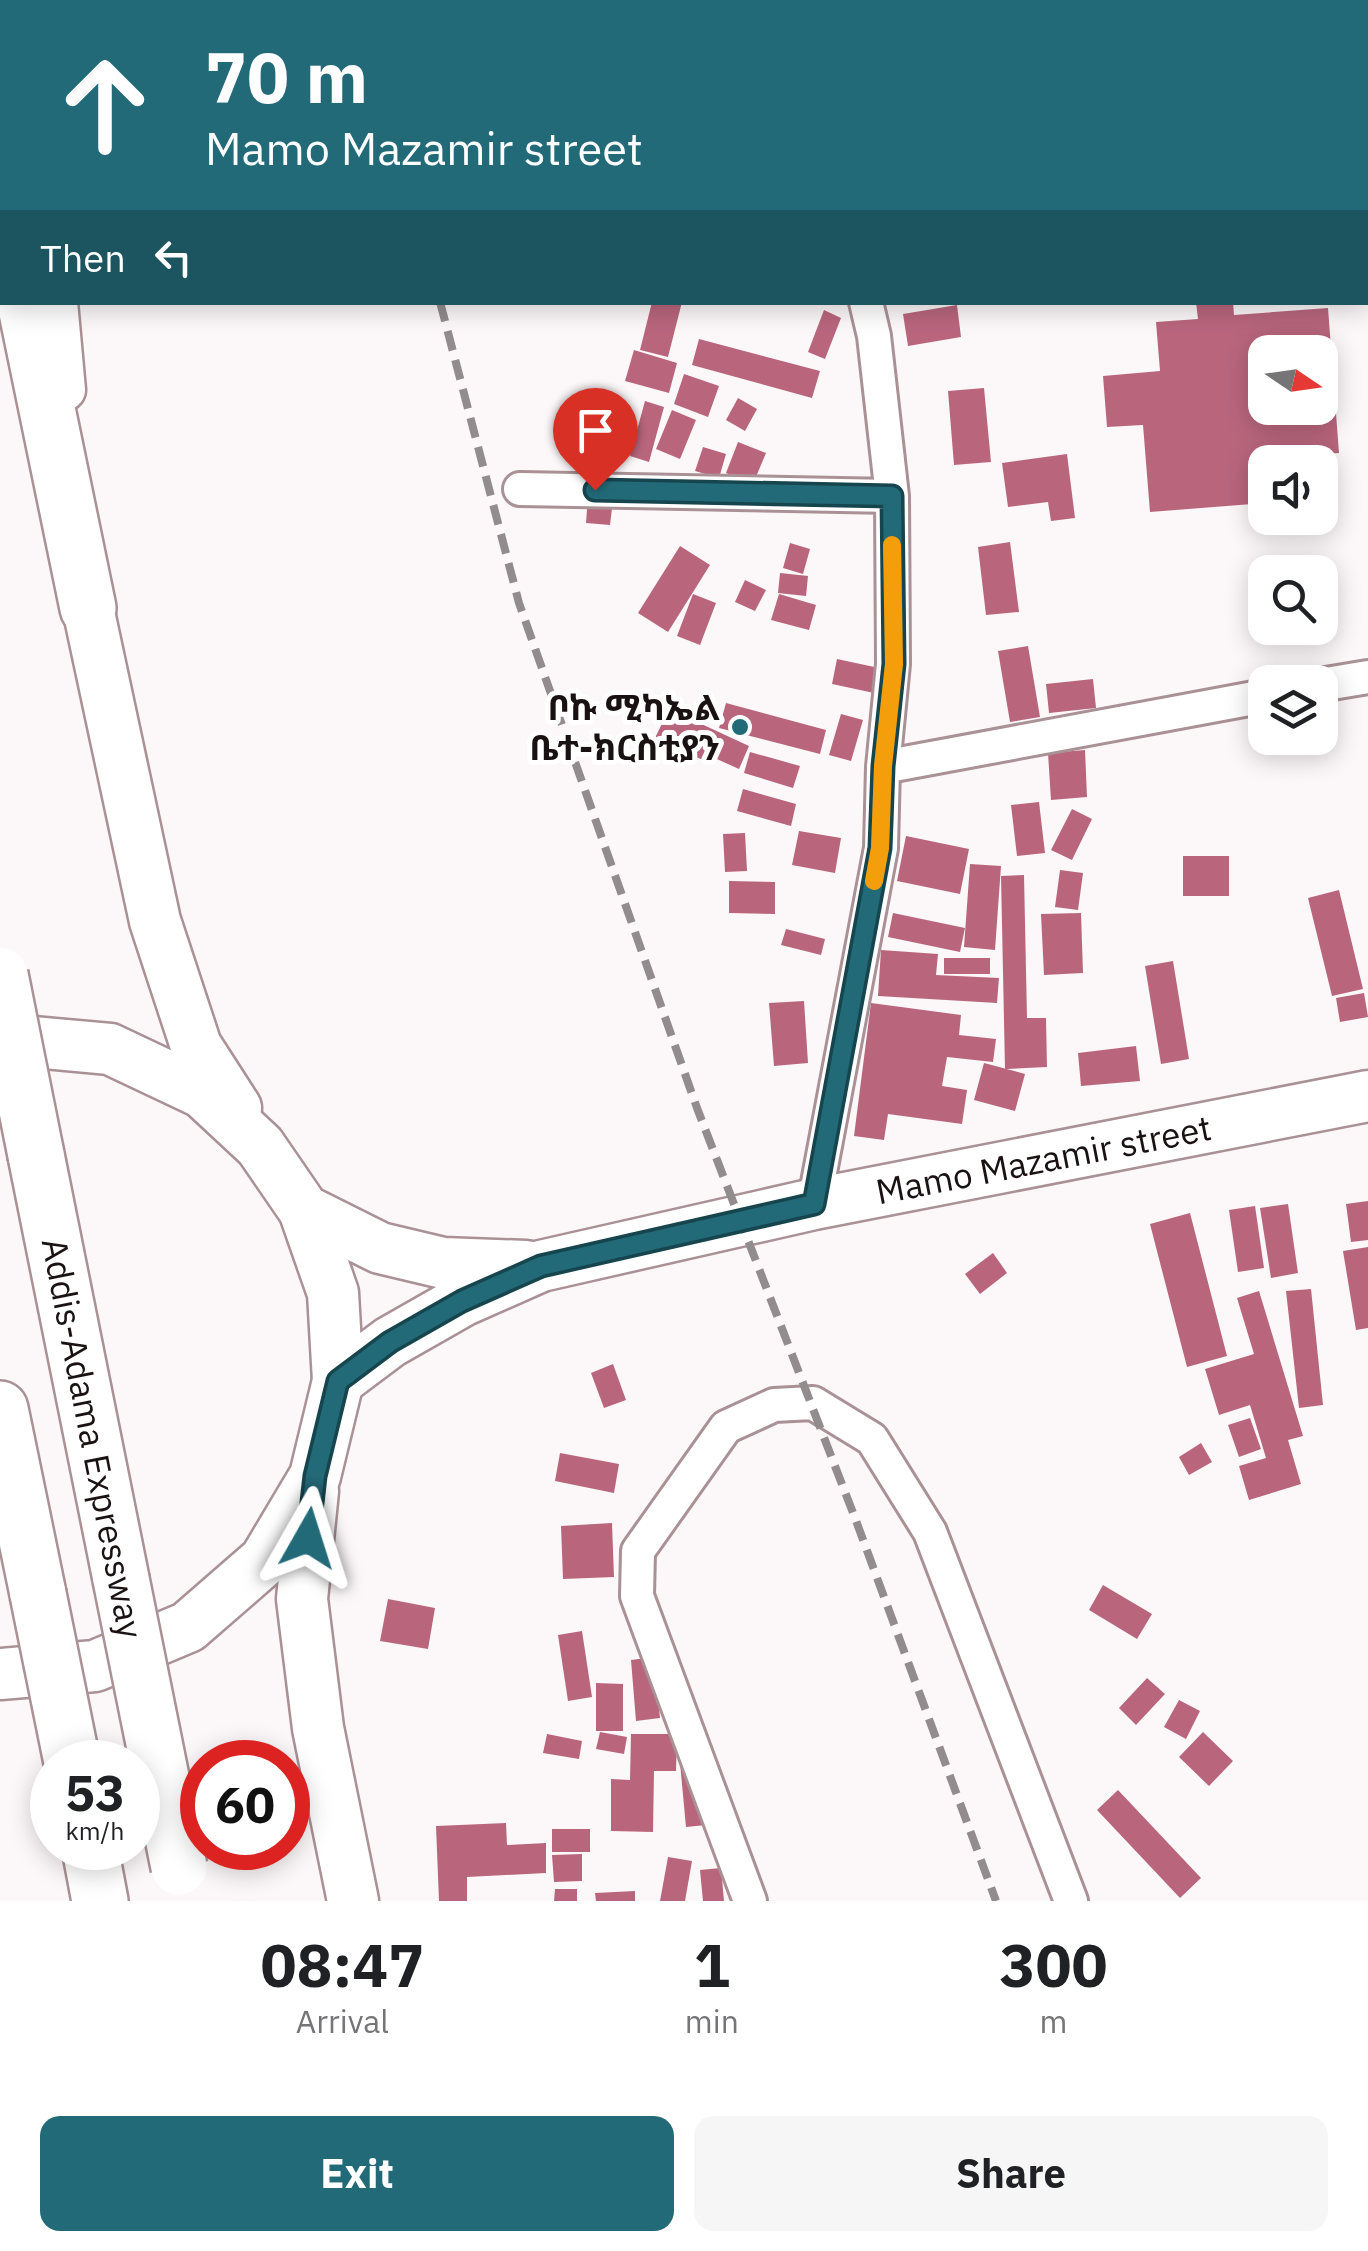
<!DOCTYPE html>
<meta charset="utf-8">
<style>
:root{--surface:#fff;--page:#f6f6f6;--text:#202124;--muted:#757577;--accent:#236a78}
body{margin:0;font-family:"IBM Plex Sans","Noto Sans Ethiopic",sans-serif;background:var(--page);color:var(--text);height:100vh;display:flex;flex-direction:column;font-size:38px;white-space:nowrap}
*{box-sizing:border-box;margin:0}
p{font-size:32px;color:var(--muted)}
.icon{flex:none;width:55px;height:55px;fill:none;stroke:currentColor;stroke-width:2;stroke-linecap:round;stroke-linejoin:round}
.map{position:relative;height:1901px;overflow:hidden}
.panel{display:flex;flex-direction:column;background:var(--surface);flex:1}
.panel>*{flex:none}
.top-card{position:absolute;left:0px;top:0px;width:1370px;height:305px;box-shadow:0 5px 25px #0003;background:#236a78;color:#fff;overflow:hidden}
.needle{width:65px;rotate:103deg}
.fabs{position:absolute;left:1248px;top:335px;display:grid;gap:20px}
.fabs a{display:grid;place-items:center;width:90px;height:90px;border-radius:20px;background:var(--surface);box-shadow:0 5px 25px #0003;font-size:50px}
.speed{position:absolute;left:30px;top:1740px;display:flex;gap:20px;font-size:50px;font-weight:700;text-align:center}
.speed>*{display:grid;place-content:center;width:130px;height:130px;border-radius:50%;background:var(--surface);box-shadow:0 5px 25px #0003;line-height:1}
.speed small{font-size:25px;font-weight:400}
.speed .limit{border:15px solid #d22;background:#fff;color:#111}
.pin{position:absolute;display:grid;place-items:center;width:85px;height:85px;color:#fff;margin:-102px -42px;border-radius:50% 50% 50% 0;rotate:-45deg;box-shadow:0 0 10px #0007}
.pin .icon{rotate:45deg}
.me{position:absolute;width:110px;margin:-55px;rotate:6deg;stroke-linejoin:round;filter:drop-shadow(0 0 8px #0008)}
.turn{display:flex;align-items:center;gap:35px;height:210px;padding:0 40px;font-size:45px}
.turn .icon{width:130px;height:130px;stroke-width:2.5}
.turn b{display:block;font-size:70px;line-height:85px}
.then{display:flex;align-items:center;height:95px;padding:0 40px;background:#0003;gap:20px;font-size:38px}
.eta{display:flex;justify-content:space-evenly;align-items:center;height:170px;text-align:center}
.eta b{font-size:60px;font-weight:700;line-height:70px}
.primary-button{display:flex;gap:20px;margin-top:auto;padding:20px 40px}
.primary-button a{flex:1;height:115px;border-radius:20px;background:var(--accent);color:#fff;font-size:40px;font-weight:700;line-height:115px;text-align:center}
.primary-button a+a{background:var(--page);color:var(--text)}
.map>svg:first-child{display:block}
</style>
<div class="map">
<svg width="1368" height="1901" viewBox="0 0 1368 1901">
<rect width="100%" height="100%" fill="#fcf7f8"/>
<path fill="#b9667d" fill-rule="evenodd" d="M652 302H682L668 357 640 350Z
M1196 302H1233L1234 315 1328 308 1339 453 1313 455V462H1265V503L1150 512 1143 425 1107 427 1103 376 1160 371 1156 322 1198 319ZM1265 352H1320V408H1265Z
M957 305 961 337 908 346 903 314Z
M824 310 841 318 825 359 808 352Z
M699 339 820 371 812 398 692 365Z
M634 350 677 363 669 393 625 381Z
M684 374 719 386 708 417 674 404Z
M984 388 991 462 954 465 948 391Z
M738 398 757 409 745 431 726 420Z
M645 401 664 407 649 462 630 456Z
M672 410 696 420 680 459 656 449Z
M738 442 766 453 753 484 726 473Z
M703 447 726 454 719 478 695 471Z
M1067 454 1075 518 1051 521 1048 502 1008 507 1002 463Z
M588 497 613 500 610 525 586 523Z
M1010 542 1019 612 986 615 978 547Z
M790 543 810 549 803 574 783 568Z
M680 546 710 565 668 632 638 613Z
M780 573 808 576 806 596 778 593Z
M745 580 766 590 755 611 735 602Z
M693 594 716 603 700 645 677 636Z
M779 594 816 605 809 630 771 620Z
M1028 646 1040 717 1010 722 998 651Z
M837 659 879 668 874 693 832 684Z
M1093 679 1096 708 1049 713 1046 684Z
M726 703 826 730 820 754 719 728Z
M669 709 749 746 739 769 708 755 705 761 655 738Z
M841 714 863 720 851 761 829 755Z
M1085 750 1087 797 1051 800 1048 753Z
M750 752 800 766 793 788 744 773Z
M743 789 796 804 791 826 737 811Z
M1039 802 1045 853 1017 856 1011 805Z
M1072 809 1092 819 1072 860 1051 850Z
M799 831 841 838 835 873 792 865Z
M745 833 747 871 725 872 723 834Z
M906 836 969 849 960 894 897 881Z
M1183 856H1229V896H1183Z
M970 864 1001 866 995 950 964 947Z
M1060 870 1083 873 1078 910 1055 907Z
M1024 875 1027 1018H1046L1047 1067 1005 1069 1001 876Z
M729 881 775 882V914L729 913Z
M1339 890 1363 989 1332 996 1308 898Z
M893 913 965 928 960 952 888 937Z
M1081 913 1083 973 1044 975 1041 914Z
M786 929 825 939 821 955 781 945Z
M881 950 938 954 936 975 999 978 997 1003 878 996Z
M944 958H990V974H944Z
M1173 961 1189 1059 1161 1064 1145 966Z
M1364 993 1368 1017 1340 1022 1336 998Z
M804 1001 808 1063 774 1066 769 1003Z
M871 1003 961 1015 959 1035 996 1039 993 1062 947 1057 942 1086 967 1090 962 1124 888 1114 884 1140 854 1136Z
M1136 1046 1140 1081 1081 1086 1078 1053Z
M984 1063 1025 1074 1015 1111 974 1100Z
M1368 1201V1240L1351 1242 1346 1204Z
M1288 1204 1298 1273 1271 1278 1260 1208Z
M1255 1206 1264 1268 1238 1272 1229 1210Z
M1190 1213 1227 1356 1187 1367 1150 1224Z
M1368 1247V1328L1356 1330 1343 1251Z
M993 1253 1007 1273 980 1294 965 1274Z
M1311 1289 1323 1405 1299 1408 1286 1291Z
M1259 1291 1303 1436 1288 1440 1301 1484 1249 1500 1239 1466 1266 1458 1250 1405 1219 1415 1205 1369 1254 1354 1237 1298Z
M613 1364 626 1400 604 1408 591 1373Z
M1250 1418 1261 1449 1239 1457 1228 1425Z
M1201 1443 1212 1462 1189 1475 1179 1457Z
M560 1453 619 1464 614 1493 555 1481Z
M612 1523 614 1577 563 1579 561 1526Z
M1103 1585 1152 1614 1137 1639 1089 1610Z
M388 1599 435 1608 428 1649 380 1641Z
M582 1631 592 1697 568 1701 558 1635Z
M654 1657 660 1718 636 1721 631 1660Z
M1147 1678 1165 1694 1136 1725 1119 1708Z
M596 1683 623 1684V1731H596Z
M1179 1700 1200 1711 1186 1739 1164 1727Z
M600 1732 627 1737 624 1754 596 1749Z
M1203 1732 1233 1761 1209 1786 1179 1757Z
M547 1734 582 1741 579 1759 543 1753Z
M631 1734H677L676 1771H654L653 1832 611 1831V1779L630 1780Z
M679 1752 716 1824 686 1827Z
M1118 1790 1201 1878 1180 1898 1097 1810Z
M506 1823 507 1845 546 1843V1873L467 1877V1901H439L436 1826Z
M552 1829H590V1852H552Z
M582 1854V1881L554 1882 552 1855Z
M668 1857 692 1861 685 1901H660Z
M721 1868 724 1901H703L700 1870Z
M555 1889H577V1901H554Z
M635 1891V1901H596L595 1893Z"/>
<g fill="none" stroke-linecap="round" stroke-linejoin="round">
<g stroke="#a99196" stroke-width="38">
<path id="minor" d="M789 0V2
M520 489 892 496
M1320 685 1368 677
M883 767 1265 696
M814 1204 881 848 883 767 893 664 892 496 874 336 866 302
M750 1901 637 1596 638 1551 726 1427 774 1405 813 1403 872 1439 930 1532 1071 1901"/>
</g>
<g stroke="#a99196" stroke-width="45">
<path id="tertiary" d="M33 0V2
M57 302 65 390"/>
</g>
<g stroke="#a99196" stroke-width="55">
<g id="primary">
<path d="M88 608 155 921 196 1046 236 1108"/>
<path d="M0 1039 110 1049 203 1093 260 1146 304 1210 333 1293 338 1381 315 1476 265 1560 188 1627 95 1666 0 1674"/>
<path d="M304 1210 380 1248 443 1263 526 1266"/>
<path id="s1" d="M338 1381 390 1342 462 1301 541 1266 814 1204 1368 1096"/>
<path d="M313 1491 302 1599 318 1728 353 1901"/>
</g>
</g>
<g stroke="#a99196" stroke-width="60">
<path id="motorway" d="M0 184 2 196
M25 302 88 608
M36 1155 121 1579
M0 1409 38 1594
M90 1848 100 1901"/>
</g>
<use href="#minor" stroke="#fff" stroke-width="32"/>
<use href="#tertiary" stroke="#fff" stroke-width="40"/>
<use href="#primary" stroke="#fff" stroke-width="50"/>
<use href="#motorway" stroke="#fff" stroke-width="55"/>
<path stroke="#938c8e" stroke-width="8" stroke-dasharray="20 10" stroke-linecap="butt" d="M386 0V2
M440 302 519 603 697 1108 855 1518 996 1901"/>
<g stroke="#a99196" stroke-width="60" stroke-linecap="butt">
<path id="motorway-bridge" d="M0 975 36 1155
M121 1579 179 1867
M38 1594 72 1762"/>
</g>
<use href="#motorway-bridge" stroke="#fff" stroke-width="55"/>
</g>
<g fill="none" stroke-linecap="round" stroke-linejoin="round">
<g stroke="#17454e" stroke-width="25">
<path id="route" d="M308 1538 315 1476 338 1381 390 1342 462 1301 541 1266 814 1204 880 848 883 766 894 664 892 496 595 490"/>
</g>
<use href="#route" stroke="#236a78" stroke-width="18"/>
<path stroke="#f59e0b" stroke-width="18" d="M874 881 880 848 883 766 894 664 892 545"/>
</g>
<circle fill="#236a78" stroke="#fff" stroke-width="4" cx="740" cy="727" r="10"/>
<g text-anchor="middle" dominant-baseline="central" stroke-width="10" stroke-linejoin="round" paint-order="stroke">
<g font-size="35" font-weight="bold" fill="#1a1113" stroke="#fff" text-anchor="end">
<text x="720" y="707">ቦኩ ሚካኤል<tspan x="720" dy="40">ቤተ-ክርስቲያን</tspan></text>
</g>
<g font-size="35" fill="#1a1113" stroke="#fff">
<text stroke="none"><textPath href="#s1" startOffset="748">Mamo Mazamir street</textPath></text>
<text transform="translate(93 1438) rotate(79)">Addis-Adama Expressway</text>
</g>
</g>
</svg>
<div class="fabs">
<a><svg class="needle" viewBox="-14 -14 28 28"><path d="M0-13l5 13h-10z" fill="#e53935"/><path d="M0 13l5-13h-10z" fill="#757577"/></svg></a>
<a><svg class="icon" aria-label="sound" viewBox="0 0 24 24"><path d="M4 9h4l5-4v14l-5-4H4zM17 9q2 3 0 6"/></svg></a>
<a><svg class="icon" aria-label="search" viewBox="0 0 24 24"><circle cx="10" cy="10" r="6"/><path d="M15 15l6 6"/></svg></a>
<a><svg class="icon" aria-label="layers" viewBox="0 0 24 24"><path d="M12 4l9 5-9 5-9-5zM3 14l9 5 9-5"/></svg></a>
</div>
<div class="speed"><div>53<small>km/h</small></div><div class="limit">60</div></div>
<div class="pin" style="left:595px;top:490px;background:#d93025"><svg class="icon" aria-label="arrive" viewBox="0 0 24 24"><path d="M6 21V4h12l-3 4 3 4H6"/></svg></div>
<svg class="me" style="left:308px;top:1538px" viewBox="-20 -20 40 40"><path d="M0-17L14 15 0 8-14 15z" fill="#236a78" stroke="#fff" stroke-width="4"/></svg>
<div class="top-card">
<div class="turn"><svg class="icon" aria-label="ahead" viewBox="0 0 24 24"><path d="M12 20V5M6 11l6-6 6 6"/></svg><div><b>70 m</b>Mamo Mazamir street</div></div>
<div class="then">Then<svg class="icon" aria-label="left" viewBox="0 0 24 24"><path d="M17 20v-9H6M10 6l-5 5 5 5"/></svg></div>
</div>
</div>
<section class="panel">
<div class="eta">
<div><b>08:47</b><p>Arrival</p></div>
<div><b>1</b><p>min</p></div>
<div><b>300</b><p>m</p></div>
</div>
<div class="primary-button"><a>Exit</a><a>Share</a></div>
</section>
